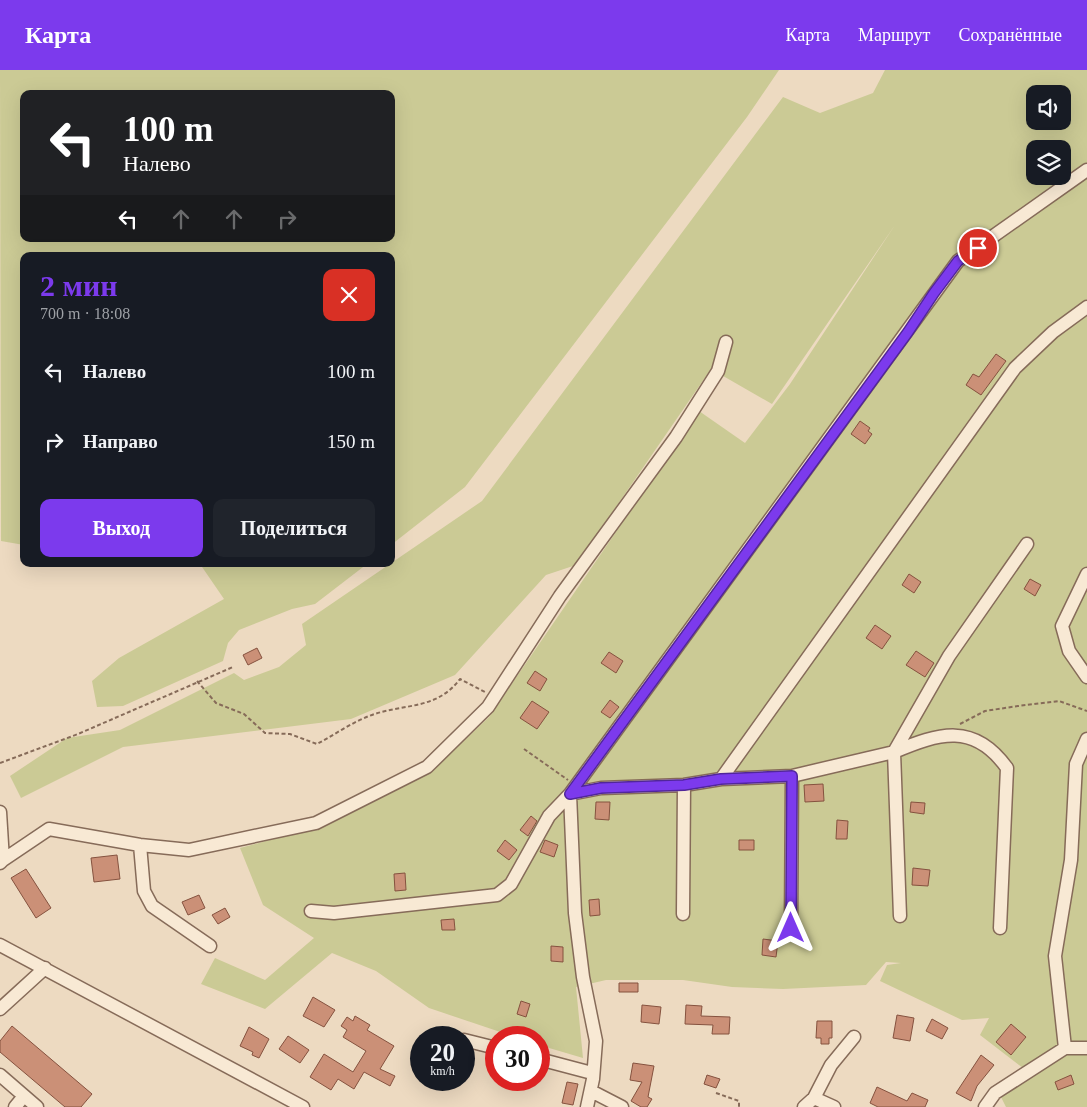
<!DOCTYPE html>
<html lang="ru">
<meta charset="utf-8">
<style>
:root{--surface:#171b24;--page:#20242c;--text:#f1f3f6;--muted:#9ea1a6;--accent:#7c3aed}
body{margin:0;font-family:Georgia,serif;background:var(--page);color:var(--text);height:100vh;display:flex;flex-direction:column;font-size:19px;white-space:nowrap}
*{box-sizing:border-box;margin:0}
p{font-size:16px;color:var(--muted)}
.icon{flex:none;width:28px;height:28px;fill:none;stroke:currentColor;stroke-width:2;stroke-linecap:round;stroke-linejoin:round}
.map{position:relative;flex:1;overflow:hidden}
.sheet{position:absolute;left:20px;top:182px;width:375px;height:315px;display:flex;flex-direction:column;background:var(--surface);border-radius:10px;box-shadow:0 5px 20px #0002}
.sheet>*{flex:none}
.top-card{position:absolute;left:20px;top:20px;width:375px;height:152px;border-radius:10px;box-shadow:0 5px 20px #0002;background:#202124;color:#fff;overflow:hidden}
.tools{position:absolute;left:1026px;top:15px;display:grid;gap:10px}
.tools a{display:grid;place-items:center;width:45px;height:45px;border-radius:10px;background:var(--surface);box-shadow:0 5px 20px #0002;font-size:25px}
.speed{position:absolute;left:410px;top:956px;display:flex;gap:10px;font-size:25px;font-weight:700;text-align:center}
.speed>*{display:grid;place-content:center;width:65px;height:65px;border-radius:50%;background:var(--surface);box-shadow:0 5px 20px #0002;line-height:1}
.speed small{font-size:12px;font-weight:400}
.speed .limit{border:8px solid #d22;background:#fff;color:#111}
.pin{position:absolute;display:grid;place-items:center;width:42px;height:42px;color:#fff;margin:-21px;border:2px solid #fff;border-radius:50%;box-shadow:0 1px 5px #0007}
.me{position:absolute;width:55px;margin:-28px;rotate:0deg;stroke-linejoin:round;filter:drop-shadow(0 0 4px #0008)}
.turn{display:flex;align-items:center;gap:18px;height:105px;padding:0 20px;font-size:22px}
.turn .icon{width:65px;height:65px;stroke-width:2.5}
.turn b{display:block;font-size:35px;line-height:42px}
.lanes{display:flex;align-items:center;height:48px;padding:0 20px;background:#0003;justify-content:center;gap:25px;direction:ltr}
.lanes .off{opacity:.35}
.round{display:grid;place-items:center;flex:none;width:52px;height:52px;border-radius:10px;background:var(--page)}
.head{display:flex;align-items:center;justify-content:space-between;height:85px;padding:0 20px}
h1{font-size:30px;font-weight:800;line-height:38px;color:var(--accent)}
.button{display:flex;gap:10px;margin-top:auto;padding:10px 20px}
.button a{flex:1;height:58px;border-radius:10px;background:var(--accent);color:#fff;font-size:20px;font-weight:800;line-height:58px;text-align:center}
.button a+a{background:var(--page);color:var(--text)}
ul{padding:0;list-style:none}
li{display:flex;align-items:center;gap:15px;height:70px;padding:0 20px}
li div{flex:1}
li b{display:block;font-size:19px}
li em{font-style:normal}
header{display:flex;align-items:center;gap:30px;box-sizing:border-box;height:70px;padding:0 25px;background:var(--accent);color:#fff}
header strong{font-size:24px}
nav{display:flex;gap:28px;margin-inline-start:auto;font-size:18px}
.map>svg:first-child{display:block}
</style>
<header>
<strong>Карта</strong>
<nav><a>Карта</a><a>Маршрут</a><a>Сохранённые</a></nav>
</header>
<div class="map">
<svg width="1087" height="1037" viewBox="0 0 1087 1037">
<rect width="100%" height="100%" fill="#eddac1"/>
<path fill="#cbca95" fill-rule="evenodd" d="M0 0H779L747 47 465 417 391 475V186H24V475L1 471ZM24 24H391V169H24Z
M885 0H1087V1037H1006L1001 1027 1023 998 980 965 989 948 962 950 880 911 887 895 901 893 886 892 866 915 783 919 732 917 683 910H606L576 917 583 988 539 975V968L515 967 429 938 376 901 332 883 265 939 201 914 215 888 265 910 314 868 263 835 240 778 307 760 431 702 489 647 699 341 745 373 790 314 895 155 772 334 711 299 576 495 546 505 455 605 351 649 123 677 21 728 10 706 67 668 120 660 234 603 244 610 279 597 306 575 302 554 482 431 783 27 820 43 873 23ZM1035 24H1062V51H1035ZM1035 79H1062V106H1035Z
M200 494H367L315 534 292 539 239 560 228 573 223 591 123 636 97 637 92 611 119 588 224 529Z"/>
<path fill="#cb9077" stroke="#85523f" d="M996 284 1006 291 981 325 966 315 973 304 979 307Z
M860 351 870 358 868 361 872 364 865 374 851 364Z
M909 504 921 512 914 523 902 515Z
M1030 509 1041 515 1035 526 1024 519Z
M875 555 891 566 882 579 866 568Z
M257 578 262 588 248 595 243 585Z
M916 581 934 593 925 607 906 595Z
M609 582 623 591 616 603 601 593Z
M535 601 547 609 540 621 527 613Z
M610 630 619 637 610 648 601 642Z
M532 631 549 642 537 659 520 648Z
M823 714 824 731 805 732 804 715Z
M596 732H610L609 750 595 749Z
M911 732 925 733 924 744 910 742Z
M531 746 537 751 528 766 520 760Z
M837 750 848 751 847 769H836Z
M505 770 517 780 509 790 497 781Z
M545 770 558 775 554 787 540 782Z
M739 770H754V780H739Z
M117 785 120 809 94 812 91 788Z
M913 798 930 800 928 816 912 815Z
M26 799 51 838 36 848 11 808Z
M405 803 406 820 395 821 394 804Z
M199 825 205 838 188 845 182 832Z
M599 829 600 845 590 846 589 830Z
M225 838 230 847 218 854 212 845Z
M454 849 455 860H442L441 850Z
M763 869 778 871 776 887 762 885Z
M551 876 563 877V892L551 891Z
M619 913H638V922H619Z
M313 927 335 940 324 957 303 946Z
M521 931 530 934 526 947 517 944Z
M642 935 661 937 659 954 641 952Z
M686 935 702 936 701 946 730 947 729 964H712L713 955 685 954Z
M897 945 914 948 910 971 893 968Z
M355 946 370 955 367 960 394 976 380 999 395 1006 390 1016 364 1002 354 1019 338 1009 331 1020 310 1007 324 984 353 1002 366 981 343 967 347 960 341 956 347 947 353 951Z
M932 949 948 958 942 969 926 961Z
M817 951H832V968H829V974H821V968H816Z
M1011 954 1026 967 1011 985 996 972Z
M12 956 92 1024 81 1037H65L0 982V971Z
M249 957 269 969 259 988 252 985 253 982 240 976Z
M288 966 309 980 300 993 279 979Z
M981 985 994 995 977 1016 971 1031 956 1023Z
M633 993 654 996 648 1027 652 1029 647 1037H641L631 1031 642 1012 630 1010Z
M707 1005 720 1009 716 1018 704 1014Z
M1071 1005 1074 1014 1058 1020 1055 1012Z
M567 1012 578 1014 573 1035 562 1033Z
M877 1017 907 1031 912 1023 928 1030 925 1037H878L870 1033Z"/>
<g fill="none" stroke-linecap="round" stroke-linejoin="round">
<g stroke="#866b59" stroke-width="15">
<path id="minor" d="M1087 504 1062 556 1069 581 1087 607
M721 709 1015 298 1053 262 1087 237
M0 742 3 790 0 793
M140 775 144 821 152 836 210 876
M3 790 49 759 140 775 189 780 316 753 427 697 488 637 560 526 676 367 718 301 726 272
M311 841 334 843 497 825 511 814 549 746 570 724 601 718 684 715 721 709 792 706 894 682 949 586 1027 474
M683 844 684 715
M900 846 894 682C939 663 974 652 1007 698L1000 858
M791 858 792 706
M0 875 303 1037
M0 939 45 898
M464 970 496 978
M1065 978H1087
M539 989 592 1003
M0 1005 37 1037
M591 1021 622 1037
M814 1028 834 1037
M15 1037 24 1026
M587 1037 593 1009 596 971 583 907 575 843 570 724 958 191 1087 100
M804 1037 814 1028 831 995 854 967
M985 1037 995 1023 1065 978 1055 886 1071 790 1076 694 1087 669"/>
</g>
<path stroke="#866b59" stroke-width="2" stroke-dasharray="4 2.5" stroke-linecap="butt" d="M197 611 216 633 244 644 265 663 290 664 317 674C334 665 351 653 369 646 402 633 436 641 460 609L485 622
M960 654 985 641 1018 636 1059 631 1087 641
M524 679 568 710
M0 693 78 664 233 597
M716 1023 739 1031V1037"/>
<use href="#minor" stroke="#f8e9d4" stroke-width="12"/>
</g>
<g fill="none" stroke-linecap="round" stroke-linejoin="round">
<g stroke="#51269a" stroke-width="12">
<path id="route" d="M791 858 792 706 721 709 684 715 601 718 570 724 908 262 934 223 958 191 978 178"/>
</g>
<use href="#route" stroke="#7c3aed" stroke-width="9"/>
</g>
</svg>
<div class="tools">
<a><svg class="icon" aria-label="sound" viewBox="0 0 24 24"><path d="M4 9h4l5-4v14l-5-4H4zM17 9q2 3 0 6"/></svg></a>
<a><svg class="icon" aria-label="layers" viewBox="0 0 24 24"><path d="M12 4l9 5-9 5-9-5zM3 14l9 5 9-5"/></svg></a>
</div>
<div class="speed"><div>20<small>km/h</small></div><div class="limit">30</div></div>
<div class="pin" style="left:978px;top:178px;background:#d93025"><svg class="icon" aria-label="arrive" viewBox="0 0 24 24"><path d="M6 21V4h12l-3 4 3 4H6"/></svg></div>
<svg class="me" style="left:791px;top:858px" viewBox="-20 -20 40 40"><path d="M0-17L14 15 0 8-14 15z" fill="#7c3aed" stroke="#fff" stroke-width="4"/></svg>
<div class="top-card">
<div class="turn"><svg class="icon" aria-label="left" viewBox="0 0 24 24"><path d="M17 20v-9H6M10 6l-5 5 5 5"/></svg><div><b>100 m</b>Налево</div></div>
<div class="lanes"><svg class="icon" aria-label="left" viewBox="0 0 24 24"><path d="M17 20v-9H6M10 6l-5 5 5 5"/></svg><svg class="icon off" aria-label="ahead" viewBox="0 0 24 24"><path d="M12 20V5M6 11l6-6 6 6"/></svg><svg class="icon off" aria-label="ahead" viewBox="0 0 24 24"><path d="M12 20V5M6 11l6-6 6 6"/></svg><svg class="icon off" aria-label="right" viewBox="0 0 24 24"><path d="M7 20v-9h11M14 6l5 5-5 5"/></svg></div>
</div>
<section class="sheet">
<div class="head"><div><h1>2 мин</h1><p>700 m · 18:08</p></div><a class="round" style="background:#d93025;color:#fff"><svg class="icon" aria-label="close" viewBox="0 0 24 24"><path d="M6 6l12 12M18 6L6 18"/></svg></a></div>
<ul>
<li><svg class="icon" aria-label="left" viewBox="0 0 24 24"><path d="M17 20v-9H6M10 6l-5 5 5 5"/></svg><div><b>Налево</b></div><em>100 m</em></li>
<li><svg class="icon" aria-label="right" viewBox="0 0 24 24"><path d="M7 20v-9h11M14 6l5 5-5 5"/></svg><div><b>Направо</b></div><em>150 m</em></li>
</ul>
<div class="button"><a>Выход</a><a>Поделиться</a></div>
</section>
</div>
